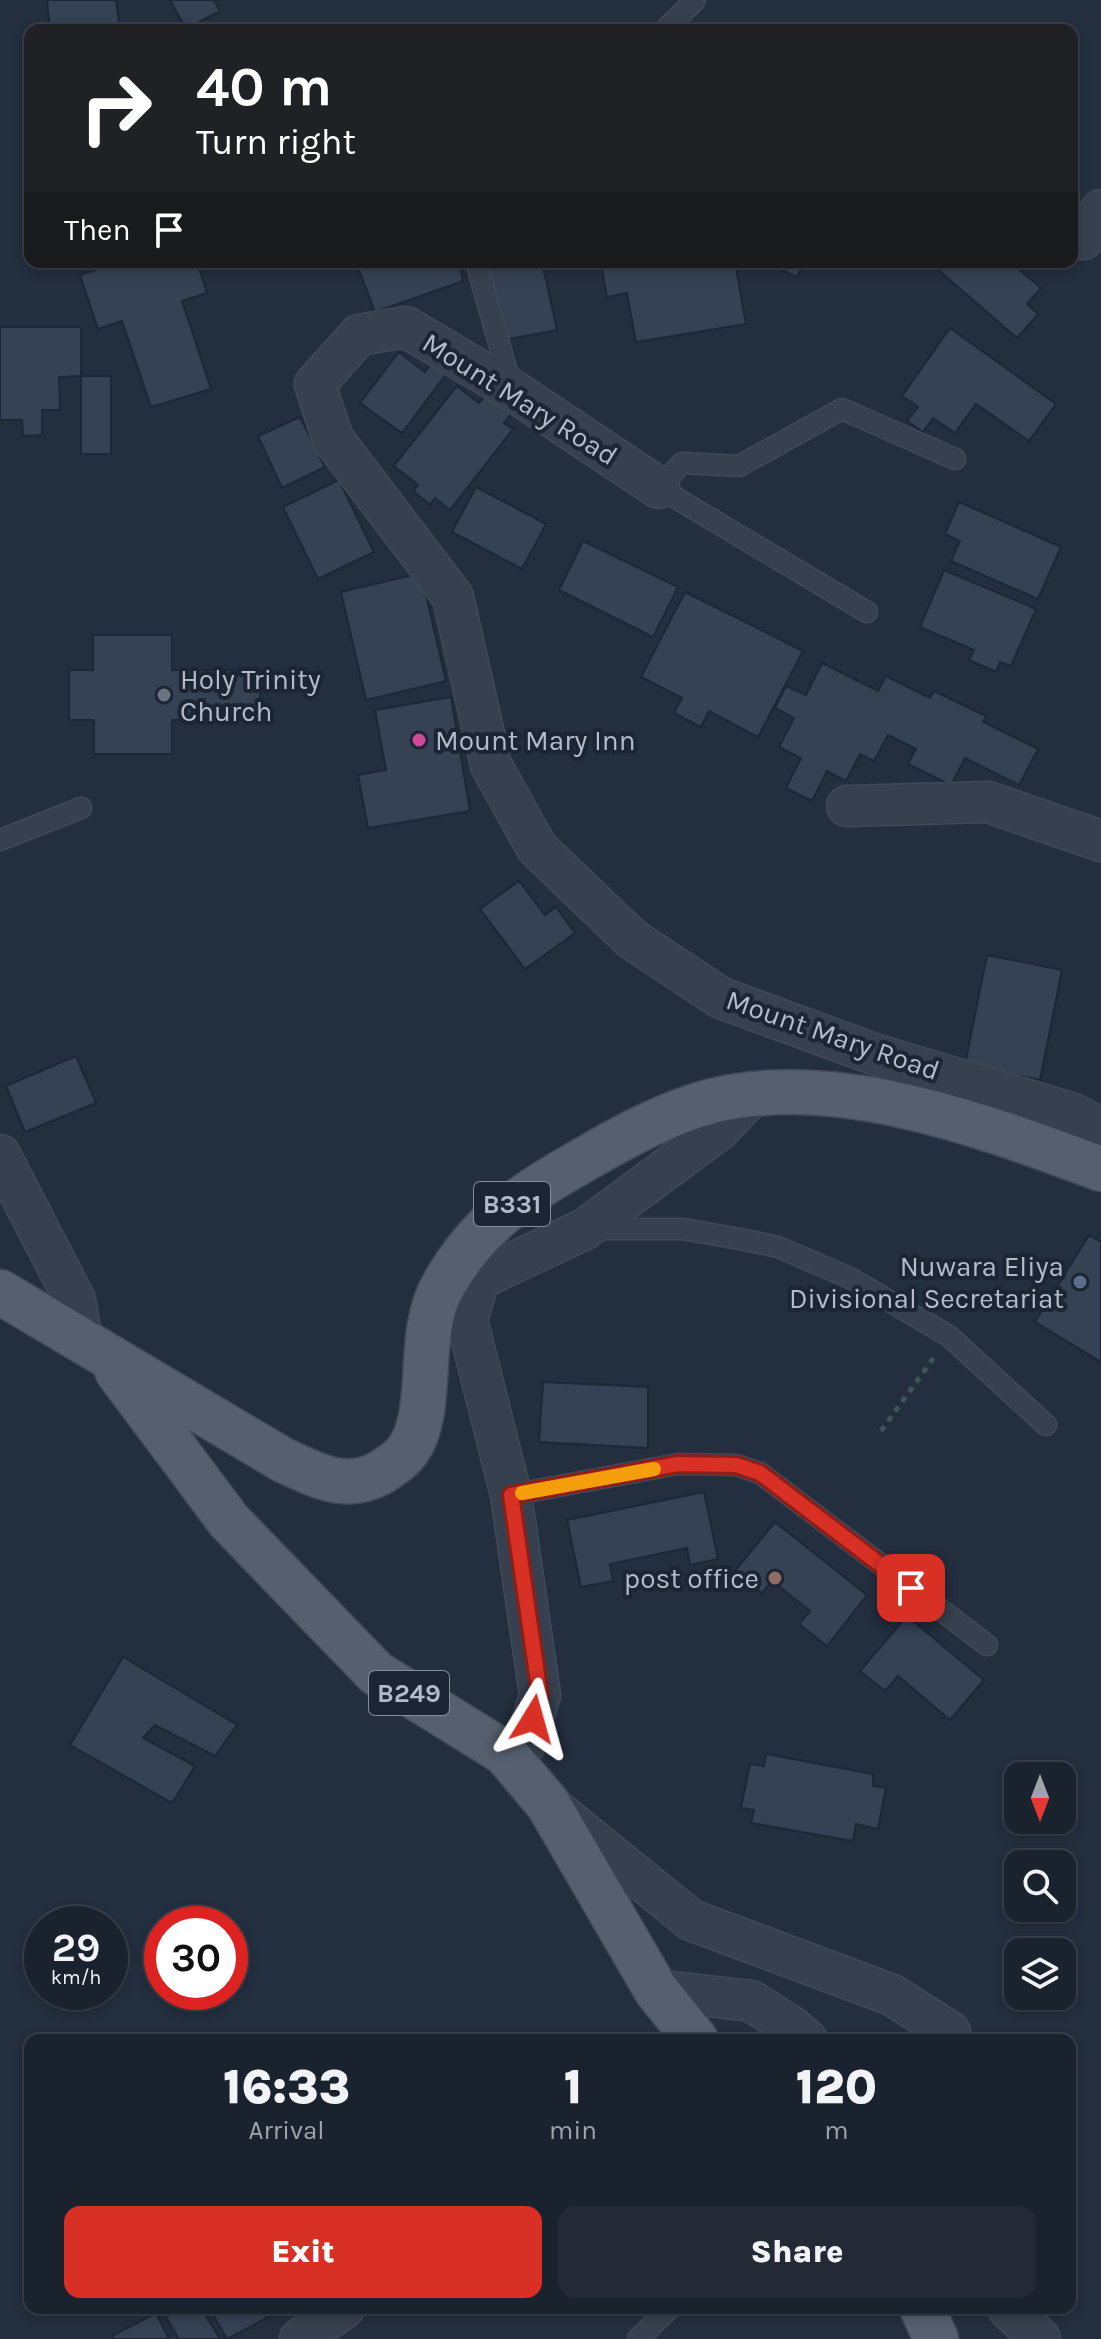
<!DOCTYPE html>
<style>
:root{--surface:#1a222e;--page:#232a36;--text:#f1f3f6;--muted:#9fa4aa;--line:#383f4a;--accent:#d93025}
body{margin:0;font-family:Karla,sans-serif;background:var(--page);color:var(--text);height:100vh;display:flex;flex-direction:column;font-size:30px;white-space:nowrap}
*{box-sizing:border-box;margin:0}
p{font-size:26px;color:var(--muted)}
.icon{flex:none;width:44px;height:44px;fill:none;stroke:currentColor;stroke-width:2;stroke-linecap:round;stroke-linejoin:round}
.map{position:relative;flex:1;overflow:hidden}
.drawer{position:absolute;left:24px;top:2034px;width:1052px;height:280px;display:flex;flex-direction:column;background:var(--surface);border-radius:16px;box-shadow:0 4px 12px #0003,0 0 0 2px var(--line)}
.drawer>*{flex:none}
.hud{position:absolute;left:24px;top:24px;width:1054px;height:244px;border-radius:16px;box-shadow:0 4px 12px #0003,0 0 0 2px var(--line);background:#202124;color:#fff;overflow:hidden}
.needle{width:52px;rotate:180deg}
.tools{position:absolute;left:1004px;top:1762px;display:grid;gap:16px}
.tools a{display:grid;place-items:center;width:72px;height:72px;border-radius:16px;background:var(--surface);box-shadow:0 4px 12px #0003,0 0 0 2px var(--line);font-size:40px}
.speed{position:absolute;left:24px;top:1906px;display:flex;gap:16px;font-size:40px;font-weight:700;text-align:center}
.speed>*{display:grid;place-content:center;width:104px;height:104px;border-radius:50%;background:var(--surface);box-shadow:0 4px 12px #0003,0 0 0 2px var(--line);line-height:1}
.speed small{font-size:20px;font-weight:400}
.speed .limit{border:12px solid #d22;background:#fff;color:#111}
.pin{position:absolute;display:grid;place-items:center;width:68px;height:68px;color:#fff;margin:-34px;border-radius:16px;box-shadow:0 4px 12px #0006}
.me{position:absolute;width:88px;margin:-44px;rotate:8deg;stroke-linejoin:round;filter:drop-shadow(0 0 6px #0008)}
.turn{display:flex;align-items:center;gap:28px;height:168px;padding:0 40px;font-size:36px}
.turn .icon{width:104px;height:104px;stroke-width:2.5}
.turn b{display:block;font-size:56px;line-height:68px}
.then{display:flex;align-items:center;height:76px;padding:0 40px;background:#0003;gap:16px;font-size:30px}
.eta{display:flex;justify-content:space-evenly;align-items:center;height:136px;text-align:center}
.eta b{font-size:48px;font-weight:800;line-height:56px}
.cta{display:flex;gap:16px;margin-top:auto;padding:16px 40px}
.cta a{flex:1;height:92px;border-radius:16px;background:var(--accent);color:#fff;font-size:32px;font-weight:800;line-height:92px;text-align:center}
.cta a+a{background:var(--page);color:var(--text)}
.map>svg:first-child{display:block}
</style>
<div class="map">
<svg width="1101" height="2339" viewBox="0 0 1101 2339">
<rect width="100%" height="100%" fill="#232e3e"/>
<path fill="#354254" stroke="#1e2735" stroke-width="2" d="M47 0H116L120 30H50Z
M170 0H214L220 11 186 29Z
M120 262H197L207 293 182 301 211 389 151 407 122 321 98 329 80 275Z
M356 262H459L463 281 375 312Z
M486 262H542L557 330 504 340Z
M601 262H735L746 324 636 342 627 293 607 297Z
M764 262H804L797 277Z
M942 262H1010L1041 288 1027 304 1038 314 1017 338 936 268Z
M0 327H81V376L59 377 60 410H42V435L23 436 22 420H0Z
M950 328 1056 404 1029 441 976 404 955 433 933 418 923 432 907 421 918 407 902 396Z
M399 352 425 372 435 359 450 369 402 433 360 403Z
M81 376H111V454H81Z
M457 386 479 403 488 392 513 412 504 423 513 429 450 510 435 498 430 505 413 491 418 485 394 466Z
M300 417 325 467 282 488 258 436Z
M339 480 374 552 318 579 283 507Z
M476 487 546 524 522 569 452 532Z
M959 502 1061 547 1038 599 951 561 960 541 945 534Z
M583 541 678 587 653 637 559 590Z
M944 570 1036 609 1011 666 1000 662 996 672 969 660 974 650 920 627Z
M421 573 446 681 366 700 341 592Z
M685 592 803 651 758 737 709 711 701 727 674 713 682 698 641 677Z
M93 635H172V670H260V720H172V754H94V720H69V670H93Z
M822 663 878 691 886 676 930 698 934 691 986 716 983 722 1038 749 1019 785 965 758 951 785 908 764 916 749 888 735 874 761 860 754 846 781 827 771 812 801 786 788 801 758 779 747 794 718 775 708 786 686 806 695Z
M451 697 470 811 368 828 358 775 386 770 375 710Z
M519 881 545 915 556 907 575 933 525 969 480 909Z
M987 955 1062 970 1040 1080 965 1065Z
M76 1056 96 1103 25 1132 6 1086Z
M1089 1235 1101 1242V1362L1035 1322Z
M543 1382 648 1387V1448L539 1442Z
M704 1492 718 1559 690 1565 687 1548 610 1564 613 1581 581 1587 567 1520Z
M775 1522 867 1595 827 1646 799 1624 810 1611 772 1581 762 1593 734 1572Z
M907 1616 984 1680 950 1720 898 1676 885 1691 860 1671Z
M123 1657 237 1725 215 1756 155 1725 143 1738 195 1766 172 1803 70 1745Z
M766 1754 873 1774V1786L886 1788 878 1829 856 1824 853 1841 751 1823 754 1810 741 1808 750 1764 764 1766Z
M181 2308H201L220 2339H179L166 2317Z
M209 2308H268L272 2315 227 2339Z
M156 2313 169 2339H114L112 2336Z"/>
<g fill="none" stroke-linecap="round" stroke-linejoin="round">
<g stroke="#404957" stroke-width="23">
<path id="service" d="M667 28 695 0
M476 262 511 386
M867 612 659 488 682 463 739 466 842 409 955 459
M0 840 81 808
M593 1229H683L745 1240 778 1247 850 1278 949 1336 1046 1425
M511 1495 678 1464 736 1465 760 1473 987 1645
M638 2339 670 2308"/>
</g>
<g stroke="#404957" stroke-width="43">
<path id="minor" d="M1083 239 1101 210
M659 488 512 390 406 327 359 335 315 384 333 439 453 597 491 765 537 848 632 939 721 998 874 1054 1071 1113 1101 1128
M847 806 988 802 1101 841
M0 1155 75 1300 82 1341
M505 1753 526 1743 540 1695 511 1495 467 1320 479 1279 585 1229 719 1130 753 1094
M553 1808 691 1920 892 1995 950 2032
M656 1990 751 2001 792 2027 807 2040
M1008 2308 1040 2339
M300 2339 344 2308"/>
</g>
<g stroke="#404957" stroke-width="47">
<path id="primary" d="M0 1292 283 1460C316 1475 345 1492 380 1473 390 1467 401 1460 408 1450 436 1411 415 1334 443 1286 477 1225 521 1195 580 1162 621 1138 666 1113 712 1101 837 1070 985 1126 1101 1169
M117 1371 229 1521 376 1673 505 1753 548 1804 656 1990 696 2040
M922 2308 936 2339"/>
</g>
<path stroke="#3e5557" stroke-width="5" stroke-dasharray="6 6" stroke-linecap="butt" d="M881 1431 935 1356"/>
<use href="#service" stroke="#37404e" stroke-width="20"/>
<use href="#minor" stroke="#37404e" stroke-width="40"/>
<use href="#primary" stroke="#555f6e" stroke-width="44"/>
</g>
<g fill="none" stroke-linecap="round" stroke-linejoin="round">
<g stroke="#8d1f18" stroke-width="20">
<path id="route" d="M533 1719 540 1695 511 1495 678 1464 736 1465 760 1473 911 1588"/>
</g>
<use href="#route" stroke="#d93025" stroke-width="14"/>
<path stroke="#f59e0b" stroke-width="14" d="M522 1493 654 1469"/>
</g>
<circle fill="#6b7280" stroke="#1c2533" stroke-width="3" cx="164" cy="695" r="8"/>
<circle fill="#d1479c" stroke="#1c2533" stroke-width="3" cx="419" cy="740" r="8"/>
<circle fill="#5c6f8a" stroke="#1c2533" stroke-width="3" cx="1080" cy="1282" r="8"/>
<circle fill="#8d6e63" stroke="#1c2533" stroke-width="3" cx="775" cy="1578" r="8"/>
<g text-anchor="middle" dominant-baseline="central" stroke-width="8" stroke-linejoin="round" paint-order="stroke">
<g fill="#1c2533" stroke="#868e9c" stroke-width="2">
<rect x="474" y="1182" width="76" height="44" rx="6"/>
<rect x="369" y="1671" width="80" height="44" rx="6"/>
</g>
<g font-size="26" font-weight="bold" fill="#b3bbc9">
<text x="512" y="1204">B331</text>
<text x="409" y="1693">B249</text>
</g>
<g font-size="28" fill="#b3bbc9" stroke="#1c2533">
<text transform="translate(520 399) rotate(32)">Mount Mary Road</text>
<text transform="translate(833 1035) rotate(19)">Mount Mary Road</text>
</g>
<g font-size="28" fill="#b3bbc9" stroke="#1c2533" text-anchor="start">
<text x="180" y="679">Holy Trinity<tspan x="180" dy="32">Church</tspan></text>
<text x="435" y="740">Mount Mary Inn</text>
<text x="1064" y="1266" text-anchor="end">Nuwara Eliya<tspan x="1064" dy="32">Divisional Secretariat</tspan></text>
<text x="759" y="1578" text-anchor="end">post office</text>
</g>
</g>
</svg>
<div class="tools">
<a><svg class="needle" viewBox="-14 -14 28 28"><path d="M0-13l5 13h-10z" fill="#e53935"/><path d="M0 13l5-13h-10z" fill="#9fa4aa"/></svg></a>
<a><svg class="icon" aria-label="search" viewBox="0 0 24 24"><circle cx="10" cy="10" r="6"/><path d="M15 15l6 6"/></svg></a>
<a><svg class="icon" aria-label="layers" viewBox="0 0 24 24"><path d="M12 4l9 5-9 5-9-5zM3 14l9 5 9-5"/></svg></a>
</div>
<div class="speed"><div>29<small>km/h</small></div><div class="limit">30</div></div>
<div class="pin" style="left:911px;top:1588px;background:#d93025"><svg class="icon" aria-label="arrive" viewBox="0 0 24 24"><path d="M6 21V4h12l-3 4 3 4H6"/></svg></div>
<svg class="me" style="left:533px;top:1719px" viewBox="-20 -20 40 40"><path d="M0-17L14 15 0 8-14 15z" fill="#d93025" stroke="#fff" stroke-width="4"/></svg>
<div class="hud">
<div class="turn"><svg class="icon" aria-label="right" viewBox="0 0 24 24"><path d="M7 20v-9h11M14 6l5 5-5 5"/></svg><div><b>40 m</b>Turn right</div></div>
<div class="then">Then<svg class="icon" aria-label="arrive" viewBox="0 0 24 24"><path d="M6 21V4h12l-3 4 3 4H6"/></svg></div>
</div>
<section class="drawer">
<div class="eta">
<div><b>16:33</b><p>Arrival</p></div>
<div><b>1</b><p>min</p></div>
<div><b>120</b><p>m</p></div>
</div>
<div class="cta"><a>Exit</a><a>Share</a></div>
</section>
</div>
